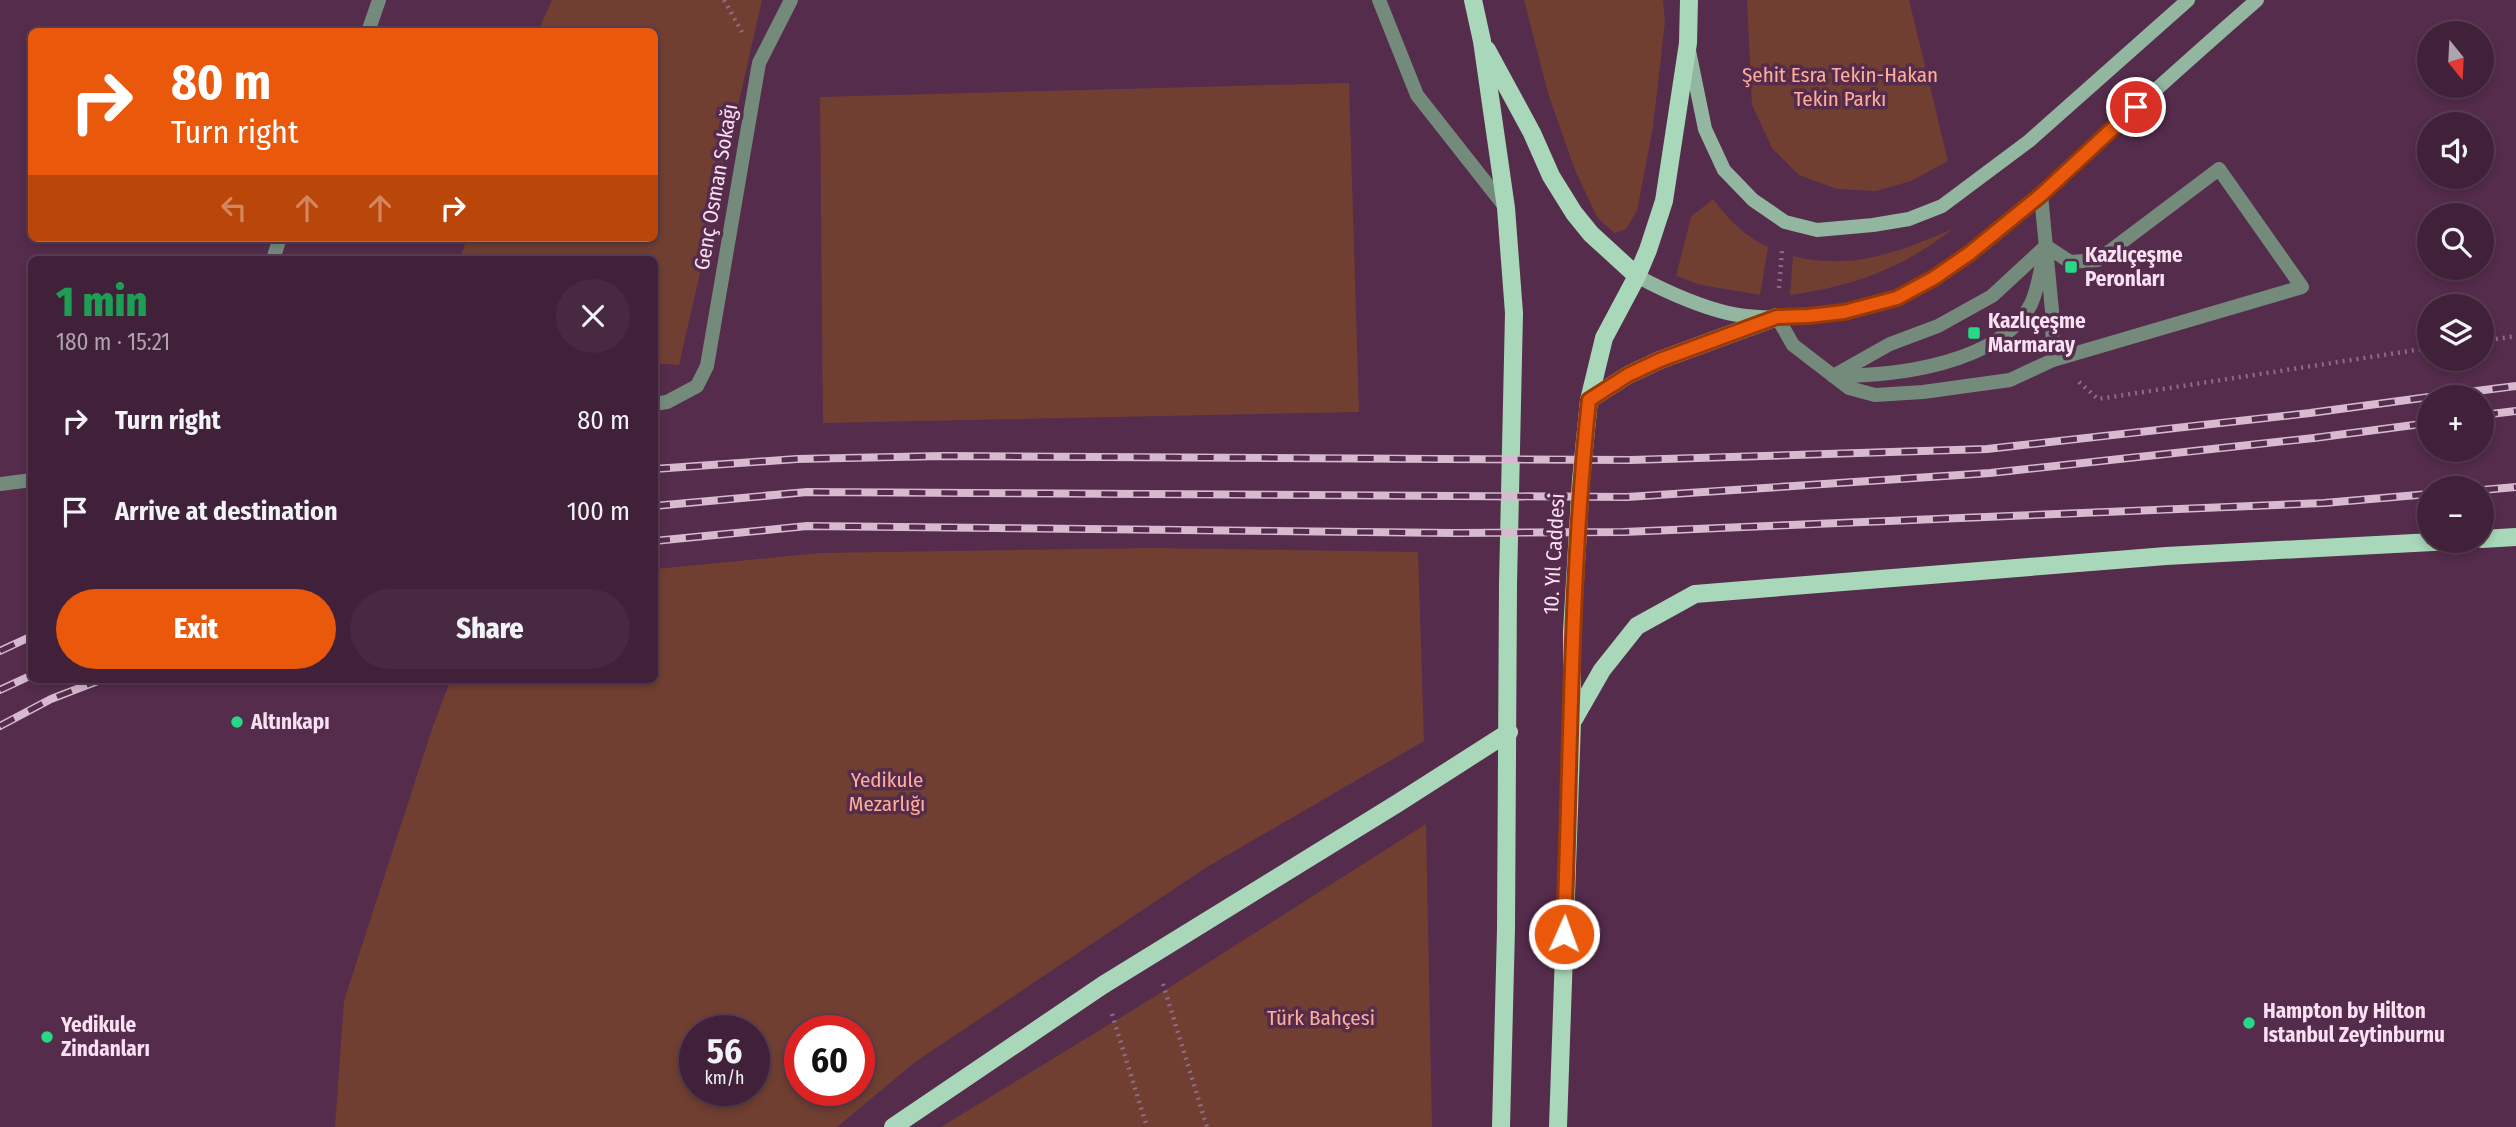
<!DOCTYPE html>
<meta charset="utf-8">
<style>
:root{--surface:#402139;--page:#472941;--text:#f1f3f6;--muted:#aea3ae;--line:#593e53;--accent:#ea580c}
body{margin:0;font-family:"Fira Sans Condensed",sans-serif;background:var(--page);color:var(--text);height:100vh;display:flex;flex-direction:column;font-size:26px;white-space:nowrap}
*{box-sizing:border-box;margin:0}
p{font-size:23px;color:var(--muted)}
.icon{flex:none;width:38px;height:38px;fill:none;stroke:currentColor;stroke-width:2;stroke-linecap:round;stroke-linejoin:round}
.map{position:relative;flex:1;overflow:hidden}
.sheet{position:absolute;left:28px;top:256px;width:630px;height:427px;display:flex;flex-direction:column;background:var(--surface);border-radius:10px;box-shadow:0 4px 10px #0003,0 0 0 2px var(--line)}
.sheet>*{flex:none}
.hud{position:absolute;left:28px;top:28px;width:630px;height:214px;border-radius:10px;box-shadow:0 4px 10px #0003,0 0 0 2px var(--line);background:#ea580c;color:#fff;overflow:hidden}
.needle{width:46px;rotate:162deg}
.fabs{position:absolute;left:2417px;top:21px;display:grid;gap:14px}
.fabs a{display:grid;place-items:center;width:77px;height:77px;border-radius:50%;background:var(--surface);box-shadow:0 4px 10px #0003,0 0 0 2px var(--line);font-size:35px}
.speed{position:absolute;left:679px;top:1015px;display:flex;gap:14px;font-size:35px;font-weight:700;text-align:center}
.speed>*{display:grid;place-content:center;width:91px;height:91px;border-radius:50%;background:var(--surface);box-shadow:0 4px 10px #0003,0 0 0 2px var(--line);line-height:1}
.speed small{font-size:18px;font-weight:400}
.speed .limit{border:10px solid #d22;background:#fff;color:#111}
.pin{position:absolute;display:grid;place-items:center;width:60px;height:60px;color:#fff;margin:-30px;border:4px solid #fff;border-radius:50%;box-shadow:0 2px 7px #0007}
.me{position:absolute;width:77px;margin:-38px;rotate:2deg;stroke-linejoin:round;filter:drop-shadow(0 0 5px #0008)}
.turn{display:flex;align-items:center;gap:24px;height:147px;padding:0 28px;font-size:32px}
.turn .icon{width:91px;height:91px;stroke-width:2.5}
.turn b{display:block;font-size:49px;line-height:60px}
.lanes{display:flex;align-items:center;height:66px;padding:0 28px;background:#0003;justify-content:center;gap:35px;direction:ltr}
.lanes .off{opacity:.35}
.round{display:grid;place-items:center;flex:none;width:74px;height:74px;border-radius:37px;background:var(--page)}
.summary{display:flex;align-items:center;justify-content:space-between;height:119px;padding:0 28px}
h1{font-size:42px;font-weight:800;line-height:52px;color:#1e9e55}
.primary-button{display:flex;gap:14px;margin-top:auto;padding:14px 28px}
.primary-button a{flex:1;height:80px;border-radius:42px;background:var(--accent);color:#fff;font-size:28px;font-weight:800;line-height:80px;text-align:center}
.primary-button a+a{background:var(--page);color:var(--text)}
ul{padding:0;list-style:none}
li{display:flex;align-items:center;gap:21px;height:91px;padding:0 28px}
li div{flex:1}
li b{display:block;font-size:26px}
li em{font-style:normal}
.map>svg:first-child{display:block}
</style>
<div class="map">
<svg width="2516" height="1127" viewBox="0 0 2516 1127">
<rect width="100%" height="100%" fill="#552c4c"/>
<path fill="#703f32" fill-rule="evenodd" d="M552 0H762L679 365 655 363 654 259H460L467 238H654V32L538 31Z
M1524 0H1663L1665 22 1653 127 1637 211 1626 229 1614 233 1597 217 1575 170 1548 93Z
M1747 0H1909L1948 161 1911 181 1876 191 1837 189 1799 175 1772 148 1752 105Z
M1349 83 1359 412 823 423 820 97Z
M1713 199C1729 220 1744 236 1768 247L1760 295 1701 285 1676 276 1691 217Z
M1953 229C1901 269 1854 286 1790 295L1793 256C1852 271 1899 252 1953 229Z
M1152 548 1418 552 1424 741 1207 867 915 1062 837 1127H335L344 1001 433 726 451 679H654L656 569 820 553ZM695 1031H754V1090H695ZM800 1031H859V1090H800Z
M1426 824 1432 1127H941L1159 994Z"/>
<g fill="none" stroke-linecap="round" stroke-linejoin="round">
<path stroke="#8e6b86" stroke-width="4.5" stroke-dasharray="2 5" stroke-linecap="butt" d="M724 0 742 32
M1779 288 1782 251
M2482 341 2516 336
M2079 382 2098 399 2429 348
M1163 984 1207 1127
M1112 1014 1147 1127"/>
<path stroke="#748b7c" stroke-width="14" d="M1379 0 1417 95 1506 208
M2041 195 2052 311 2053 360
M1777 317 1793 345 1849 388 1875 395 1923 392 2010 380 2053 360 2302 287 2219 169 2098 260 2070 262 2046 246
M1833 376C1893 376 2000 365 2031 304 2039 287 2041 264 2046 246
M1833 376 1890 344 1938 326 1992 296 2046 246"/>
<path stroke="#748b7c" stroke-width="14" d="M368 32 379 0
M273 259 280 238
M654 404 667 402 697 386 707 366 759 63 791 0
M0 484 32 480"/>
<path stroke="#92b69f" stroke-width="14" d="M1689 51 1705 129 1724 170 1753 200 1785 222 1817 230 1873 225 1909 219 1942 206 2029 141 2188 0
M1637 276C1666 292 1713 313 1746 316 1791 321 1857 315 1898 297 1967 268 2036 199 2091 149 2146 98 2201 49 2257 0"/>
<path stroke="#a9d7b9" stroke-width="18" d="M1473 0 1482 41 1506 208 1514 313 1508 584 1506 929 1501 1127
M1487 50 1532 133 1551 176 1574 213 1591 234 1637 276
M1589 400 1628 375 1660 360 1777 317
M2482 539 2516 537
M1574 719 1602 670 1637 626 1695 594 2166 556 2452 541
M893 1127 1103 985 1398 803 1509 732
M1558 1127 1572 722V631L1581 480 1589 400 1604 338 1637 276 1648 250 1664 201 1688 43 1689 0"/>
<g stroke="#d7bad0" stroke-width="8">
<path id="rail" d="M2429 397 2516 386
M2482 415 2516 411
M654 469 797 459 943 456 1631 460 1987 449 2310 413 2429 397
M2482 490 2516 487
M654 506 807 492 1627 497 1990 473 2314 438 2429 423
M654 541 807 526 1455 533 1623 532 2324 503 2429 494
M0 651 32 636
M0 690 32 675
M0 726 51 699 103 679"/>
</g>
<use href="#rail" stroke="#552c4c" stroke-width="5" stroke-dasharray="16" stroke-linecap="butt"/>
</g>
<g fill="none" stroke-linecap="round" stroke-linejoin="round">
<g stroke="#983908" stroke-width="18">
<path id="route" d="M1564 934C1571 756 1570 577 1589 400L1628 375 1660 360 1777 317 1808 316 1844 312 1897 298 1934 278 1970 253 2041 195 2136 107"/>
</g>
<use href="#route" stroke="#ea580c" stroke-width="12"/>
</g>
<g fill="#27d885" stroke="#552c4c" stroke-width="2.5">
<rect x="2064" y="260" width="14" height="14" rx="3.5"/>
<rect x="1967" y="326" width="14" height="14" rx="3.5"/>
<circle cx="237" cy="722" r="7"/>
<circle cx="2249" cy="1023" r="7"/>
<circle cx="47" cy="1037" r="7"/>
</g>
<g text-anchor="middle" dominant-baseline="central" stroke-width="7" stroke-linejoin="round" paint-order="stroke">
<g font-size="21" fill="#ffaf99" stroke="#552c4c">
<text x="1840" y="75">Şehit Esra Tekin-Hakan<tspan x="1840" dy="24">Tekin Parkı</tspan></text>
<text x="887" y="780">Yedikule<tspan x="887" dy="24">Mezarlığı</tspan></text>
<text x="1321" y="1018">Türk Bahçesi</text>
</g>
<g font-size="21" fill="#fae0f3" stroke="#552c4c">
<text transform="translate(716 187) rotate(-80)">Genç Osman Sokağı</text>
<text transform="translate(1554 554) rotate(-87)">10. Yıl Caddesi</text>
</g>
<g font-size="21" font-weight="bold" fill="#fae0f3" stroke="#552c4c" text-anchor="start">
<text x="2085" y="255">Kazlıçeşme<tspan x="2085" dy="24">Peronları</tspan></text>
<text x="1988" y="321">Kazlıçeşme<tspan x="1988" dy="24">Marmaray</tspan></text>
<text x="251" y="722">Altınkapı</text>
<text x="2263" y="1011">Hampton by Hilton<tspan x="2263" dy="24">Istanbul Zeytinburnu</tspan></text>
<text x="61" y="1025">Yedikule<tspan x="61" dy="24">Zindanları</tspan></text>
</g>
</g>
</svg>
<div class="fabs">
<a><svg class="needle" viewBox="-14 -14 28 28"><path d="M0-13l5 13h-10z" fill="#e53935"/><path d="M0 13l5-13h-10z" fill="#aea3ae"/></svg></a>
<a><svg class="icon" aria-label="sound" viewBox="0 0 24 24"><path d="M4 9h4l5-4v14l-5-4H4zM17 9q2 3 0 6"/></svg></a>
<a><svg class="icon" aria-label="search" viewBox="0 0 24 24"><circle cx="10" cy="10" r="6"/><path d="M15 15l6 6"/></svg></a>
<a><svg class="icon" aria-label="layers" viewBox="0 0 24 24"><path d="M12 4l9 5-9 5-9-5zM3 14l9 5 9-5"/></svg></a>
<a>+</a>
<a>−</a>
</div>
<div class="speed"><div>56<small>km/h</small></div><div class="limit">60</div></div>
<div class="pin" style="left:2136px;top:107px;background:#d93025"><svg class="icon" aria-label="arrive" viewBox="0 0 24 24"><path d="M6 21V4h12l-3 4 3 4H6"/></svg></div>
<svg class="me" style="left:1564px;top:934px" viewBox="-20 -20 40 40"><circle r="17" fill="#ea580c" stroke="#fff" stroke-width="3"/><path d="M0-11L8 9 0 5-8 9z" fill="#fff"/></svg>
<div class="hud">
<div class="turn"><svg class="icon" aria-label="right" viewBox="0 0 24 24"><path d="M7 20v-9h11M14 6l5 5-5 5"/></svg><div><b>80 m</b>Turn right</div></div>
<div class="lanes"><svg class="icon off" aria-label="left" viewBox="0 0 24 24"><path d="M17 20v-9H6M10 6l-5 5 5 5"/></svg><svg class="icon off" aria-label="ahead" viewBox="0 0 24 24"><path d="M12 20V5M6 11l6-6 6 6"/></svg><svg class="icon off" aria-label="ahead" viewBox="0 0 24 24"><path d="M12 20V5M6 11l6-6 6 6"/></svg><svg class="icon" aria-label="right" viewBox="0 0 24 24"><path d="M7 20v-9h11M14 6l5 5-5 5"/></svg></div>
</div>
<section class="sheet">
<div class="summary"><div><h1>1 min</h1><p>180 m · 15:21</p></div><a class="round"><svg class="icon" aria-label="close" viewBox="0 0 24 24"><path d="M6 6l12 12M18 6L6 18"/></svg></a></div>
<ul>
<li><svg class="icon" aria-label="right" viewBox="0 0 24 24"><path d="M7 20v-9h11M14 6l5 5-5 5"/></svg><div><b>Turn right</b></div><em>80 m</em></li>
<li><svg class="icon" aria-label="arrive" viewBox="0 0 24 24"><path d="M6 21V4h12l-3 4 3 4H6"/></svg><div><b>Arrive at destination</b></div><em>100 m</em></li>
</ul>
<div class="primary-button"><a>Exit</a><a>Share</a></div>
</section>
</div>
